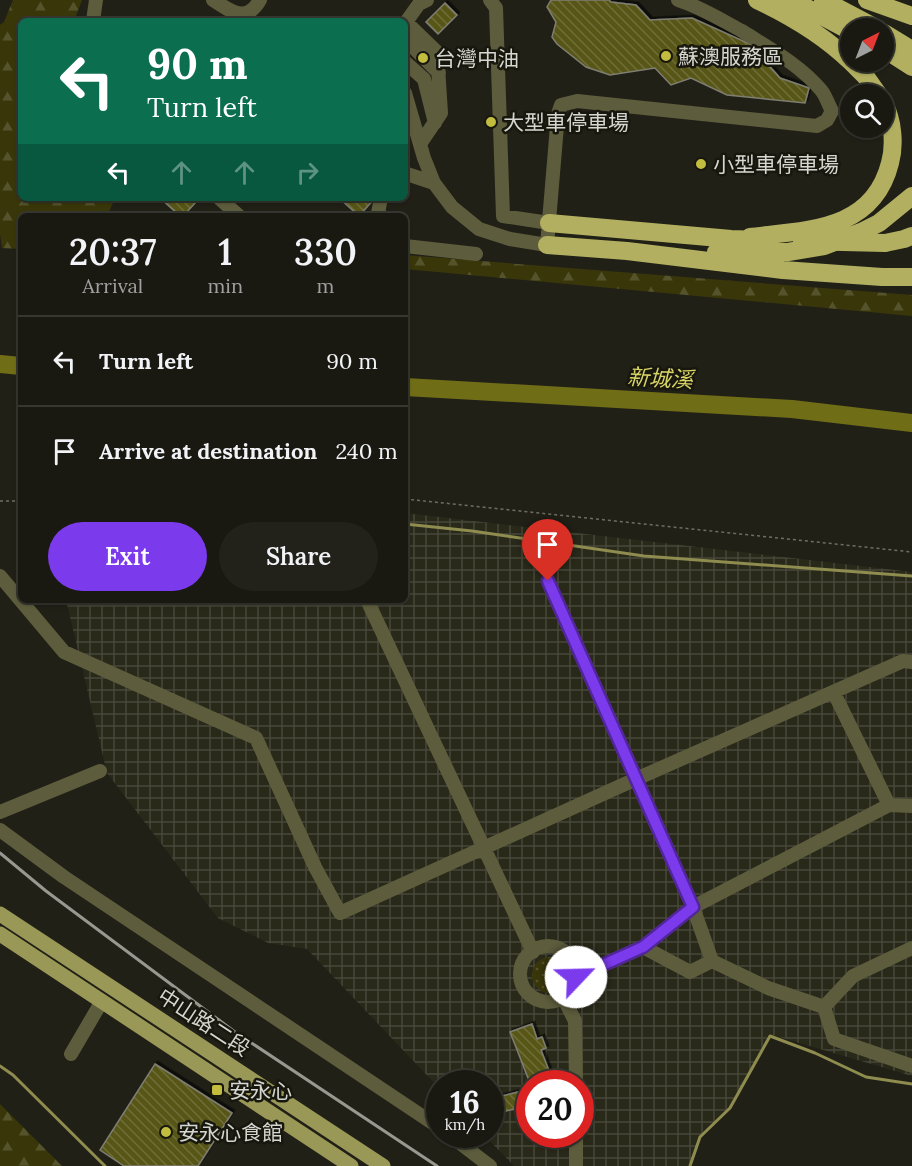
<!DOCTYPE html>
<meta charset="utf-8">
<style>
:root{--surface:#191811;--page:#22211a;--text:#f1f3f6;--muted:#9fa09f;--line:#373731;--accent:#7c3aed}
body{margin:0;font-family:Lora,"Noto Sans TC",serif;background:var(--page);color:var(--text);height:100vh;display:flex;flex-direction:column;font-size:22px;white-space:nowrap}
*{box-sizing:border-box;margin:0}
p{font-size:20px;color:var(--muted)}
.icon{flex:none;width:33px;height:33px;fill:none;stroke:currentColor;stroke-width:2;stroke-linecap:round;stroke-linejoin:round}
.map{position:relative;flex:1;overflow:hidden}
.panel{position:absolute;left:18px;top:213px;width:390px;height:390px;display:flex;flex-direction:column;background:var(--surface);border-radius:9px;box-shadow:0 2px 4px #0004,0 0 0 2px var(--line)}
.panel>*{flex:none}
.guide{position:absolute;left:18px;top:18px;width:390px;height:183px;border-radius:9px;box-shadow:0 2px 4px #0004,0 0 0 2px var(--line);background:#0b6e4f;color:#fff;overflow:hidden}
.needle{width:39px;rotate:42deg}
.controls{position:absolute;left:840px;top:18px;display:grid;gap:12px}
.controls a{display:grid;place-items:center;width:54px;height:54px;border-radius:50%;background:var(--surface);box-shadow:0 2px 4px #0004,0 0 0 2px var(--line);font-size:30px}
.speed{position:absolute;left:426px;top:1070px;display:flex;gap:12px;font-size:30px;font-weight:700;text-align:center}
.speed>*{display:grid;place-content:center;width:78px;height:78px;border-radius:50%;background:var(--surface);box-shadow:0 2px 4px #0004,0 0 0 2px var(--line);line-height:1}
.speed small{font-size:15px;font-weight:400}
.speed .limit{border:9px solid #d22;background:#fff;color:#111}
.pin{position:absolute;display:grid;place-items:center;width:51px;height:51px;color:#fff;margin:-62px -26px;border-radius:50% 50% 50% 0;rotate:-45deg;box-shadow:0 0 6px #0007}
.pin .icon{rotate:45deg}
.me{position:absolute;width:66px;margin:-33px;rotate:66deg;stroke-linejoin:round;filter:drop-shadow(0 0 4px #0008)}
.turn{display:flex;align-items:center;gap:21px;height:126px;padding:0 30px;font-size:27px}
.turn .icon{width:78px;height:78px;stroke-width:2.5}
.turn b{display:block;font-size:42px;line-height:51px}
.lanes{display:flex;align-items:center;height:57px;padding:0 30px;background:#0003;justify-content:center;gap:30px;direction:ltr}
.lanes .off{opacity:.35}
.eta{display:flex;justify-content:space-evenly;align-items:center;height:102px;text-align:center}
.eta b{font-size:36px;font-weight:600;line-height:42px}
.button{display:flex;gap:12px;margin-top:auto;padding:12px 30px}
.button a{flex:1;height:69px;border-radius:36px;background:var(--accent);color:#fff;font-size:24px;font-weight:600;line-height:69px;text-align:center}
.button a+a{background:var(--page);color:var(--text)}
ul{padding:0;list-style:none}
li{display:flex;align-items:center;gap:18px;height:90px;padding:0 30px;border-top:2px solid var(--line)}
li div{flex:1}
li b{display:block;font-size:22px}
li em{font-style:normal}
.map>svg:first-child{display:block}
</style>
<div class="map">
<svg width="912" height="1166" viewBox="0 0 912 1166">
<defs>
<pattern id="industrial-grid" width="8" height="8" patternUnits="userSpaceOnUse" patternTransform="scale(1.5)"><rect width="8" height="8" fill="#29291a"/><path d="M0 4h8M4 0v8" fill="none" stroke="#47473a"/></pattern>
<pattern id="grass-dots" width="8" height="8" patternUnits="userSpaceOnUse" patternTransform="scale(1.5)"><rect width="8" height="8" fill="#393709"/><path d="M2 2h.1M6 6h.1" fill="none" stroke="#55532c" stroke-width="1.8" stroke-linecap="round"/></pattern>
<pattern id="forest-firs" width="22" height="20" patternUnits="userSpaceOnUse" patternTransform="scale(1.5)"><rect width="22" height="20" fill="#393709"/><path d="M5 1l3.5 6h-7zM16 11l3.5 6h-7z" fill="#55532c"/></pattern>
<pattern id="building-back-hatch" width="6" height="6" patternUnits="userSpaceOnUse" patternTransform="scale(1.5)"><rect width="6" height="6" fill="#585617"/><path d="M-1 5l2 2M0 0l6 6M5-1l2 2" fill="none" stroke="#6f6e38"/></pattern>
<filter id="shadow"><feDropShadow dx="2.5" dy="-2.5" stdDeviation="0" flood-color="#0009"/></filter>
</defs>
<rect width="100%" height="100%" fill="#212017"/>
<path fill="url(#industrial-grid)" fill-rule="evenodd" d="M405 513 912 572V1076L769 1034 730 1107 699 1139 689 1166H514L483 1134H490V1083H440L439 1088 307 949 268 943 218 918 107 773 66 600H405ZM530 1083H580V1134H530Z"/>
<path fill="url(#grass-dots)" d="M532 975a18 18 0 1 1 36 0a18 18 0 1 1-36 0Z"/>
<path fill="url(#forest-firs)" d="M13 0H82L74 21H21V198H115L107 216H21V249L2 248 0 234V25L4 22Z
M405 255 912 295V316L405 269Z
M0 1104 62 1166H0Z"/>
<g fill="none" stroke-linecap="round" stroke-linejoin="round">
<path stroke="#8e8c4e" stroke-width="3" d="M405 524 472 531 644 556 912 576
M0 1066 13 1075 105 1166
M690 1166 700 1137 730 1108 770 1036 815 1053 866 1077 912 1084"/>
<path stroke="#706d17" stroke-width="18" d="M0 364 21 366
M405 387 792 409 912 423"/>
</g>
<path fill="url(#building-back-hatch)" stroke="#7e7e73" stroke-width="1.5" filter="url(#shadow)" d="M551 0H609L611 2 636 5 650 20 692 18 750 44 780 78 809 88 805 103 727 95 691 78 671 85 655 68 610 75 586 67 557 44 552 37 556 22 547 7Z
M445 3 457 15 438 34 426 22Z
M160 198H192L196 202 183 216H180Z
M339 198H375L359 216Z
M532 1024 537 1039 542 1037 546 1048 541 1050 551 1076 530 1083 510 1032Z
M155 1064 232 1113 198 1166H124L100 1150Z
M530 1089V1105L490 1115V1099Z"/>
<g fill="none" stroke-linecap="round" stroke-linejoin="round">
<path stroke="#6e6e66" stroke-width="1.5" stroke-dasharray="3 3" stroke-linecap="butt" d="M405 499 912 552
M0 501H21"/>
<path stroke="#5d5c3d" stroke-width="14" d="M213 0C231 11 246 24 260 0
M490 0 496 8 503 216 549 223
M93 21 96 0
M406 22 437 52 441 113 420 144
M405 25 406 22 419 4 427 0
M405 39 439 73
M405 62 424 79 435 123
M405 93 424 158 434 183 452 207 479 229 510 239 547 245 558 114 561 105 577 101 817 126 827 120 832 111C828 104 826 96 821 90 800 65 769 48 742 31 721 20 701 7 678 0
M407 174 434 183
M219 198 239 216
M381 198 378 213 382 216
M405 246 476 254
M0 576 64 652 256 738 315 867 340 913 636 779 903 661 912 662
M548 581 693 907 712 961
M367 600 533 952
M889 805 912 806
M0 812 100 771
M0 830 64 877 440 1128
M520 974a28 28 0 1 1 56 0a28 28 0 1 1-56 0Z
M643 947 690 972 712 961 768 988 824 1007 853 976 912 948
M576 977 643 947 693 907 889 805 834 693
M563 997 575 1021 576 1083
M824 1007 834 1039 912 1066
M71 1054 102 1001
M448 1134 490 1166
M576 1134V1166"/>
<path stroke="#9a9857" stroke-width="15" d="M0 914 383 1166
M0 934 351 1166"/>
<path stroke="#b2b060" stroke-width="18" d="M757 0C791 16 823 35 850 61
M786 0 807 8 850 31
M823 0 876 28
M867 0 912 16
M884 33 912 50
M884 49 912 67
M851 62 866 77 878 94
M549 223 731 239 762 240
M750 237C808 230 873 231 890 163 895 145 893 120 884 104
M885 243 904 239 912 236
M547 245 627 251 783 270 882 277H912
M716 252H788L824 246 861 232 879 223 912 196"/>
<path stroke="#979890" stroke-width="3" d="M0 853 46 891 235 1032 437 1166"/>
<path stroke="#b2b060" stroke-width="18" d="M802 241 885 243"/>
</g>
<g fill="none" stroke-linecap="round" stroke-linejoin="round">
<g stroke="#51269a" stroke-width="15">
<path id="route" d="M548 581 693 907 643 947 576 977"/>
</g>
<use href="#route" stroke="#7c3aed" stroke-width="10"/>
</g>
<g fill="#c2bd3f" stroke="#17170e" stroke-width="2">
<circle cx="666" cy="56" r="6"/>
<circle cx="423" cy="58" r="6"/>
<circle cx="491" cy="122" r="6"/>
<circle cx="701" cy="164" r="6"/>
<rect x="211" y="1084" width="12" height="12" rx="3"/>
<circle cx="166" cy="1132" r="6"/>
</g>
<g text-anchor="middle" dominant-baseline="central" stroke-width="5" stroke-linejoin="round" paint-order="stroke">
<g font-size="21" fill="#d5d6cf" stroke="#17170e" text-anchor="start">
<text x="678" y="56">蘇澳服務區</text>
<text x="435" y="58">台灣中油</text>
<text x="503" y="122">大型車停車場</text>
<text x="713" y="164">小型車停車場</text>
<text x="229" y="1090">安永心</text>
<text x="178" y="1132">安永心食館</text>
</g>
<g font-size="21" fill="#d5d6cf" stroke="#17170e">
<text transform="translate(204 1022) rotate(33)">中山路二段</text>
</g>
<g font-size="22" font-style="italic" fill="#d7d365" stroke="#17170e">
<text transform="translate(660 378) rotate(3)">新城溪</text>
</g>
</g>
</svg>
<div class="controls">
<a><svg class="needle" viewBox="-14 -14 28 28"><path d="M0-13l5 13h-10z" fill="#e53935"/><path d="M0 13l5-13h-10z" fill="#9fa09f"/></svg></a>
<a><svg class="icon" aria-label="search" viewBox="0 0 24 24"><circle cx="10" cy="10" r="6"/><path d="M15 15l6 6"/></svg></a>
</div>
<div class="speed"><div>16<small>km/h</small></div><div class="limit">20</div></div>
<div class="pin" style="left:548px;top:581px;background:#d93025"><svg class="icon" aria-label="arrive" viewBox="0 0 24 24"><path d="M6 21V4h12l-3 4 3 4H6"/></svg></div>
<svg class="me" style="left:576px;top:977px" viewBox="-20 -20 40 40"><circle r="19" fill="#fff"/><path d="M0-13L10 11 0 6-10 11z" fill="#7c3aed"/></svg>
<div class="guide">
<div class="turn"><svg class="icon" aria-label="left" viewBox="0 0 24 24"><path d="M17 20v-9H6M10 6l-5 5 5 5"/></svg><div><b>90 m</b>Turn left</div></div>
<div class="lanes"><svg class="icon" aria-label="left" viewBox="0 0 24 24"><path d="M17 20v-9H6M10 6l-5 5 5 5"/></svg><svg class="icon off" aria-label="ahead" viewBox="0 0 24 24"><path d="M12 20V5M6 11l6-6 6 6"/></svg><svg class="icon off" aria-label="ahead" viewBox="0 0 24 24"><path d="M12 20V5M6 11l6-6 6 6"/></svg><svg class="icon off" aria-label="right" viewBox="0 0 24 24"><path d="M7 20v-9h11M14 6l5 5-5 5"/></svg></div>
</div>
<section class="panel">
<div class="eta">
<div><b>20:37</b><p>Arrival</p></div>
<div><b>1</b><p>min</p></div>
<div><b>330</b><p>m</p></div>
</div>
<ul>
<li><svg class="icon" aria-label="left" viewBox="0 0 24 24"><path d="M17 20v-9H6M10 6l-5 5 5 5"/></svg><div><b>Turn left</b></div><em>90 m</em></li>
<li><svg class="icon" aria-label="arrive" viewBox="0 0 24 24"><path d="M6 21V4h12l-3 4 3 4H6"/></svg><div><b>Arrive at destination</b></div><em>240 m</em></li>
</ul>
<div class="button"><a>Exit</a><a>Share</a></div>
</section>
</div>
